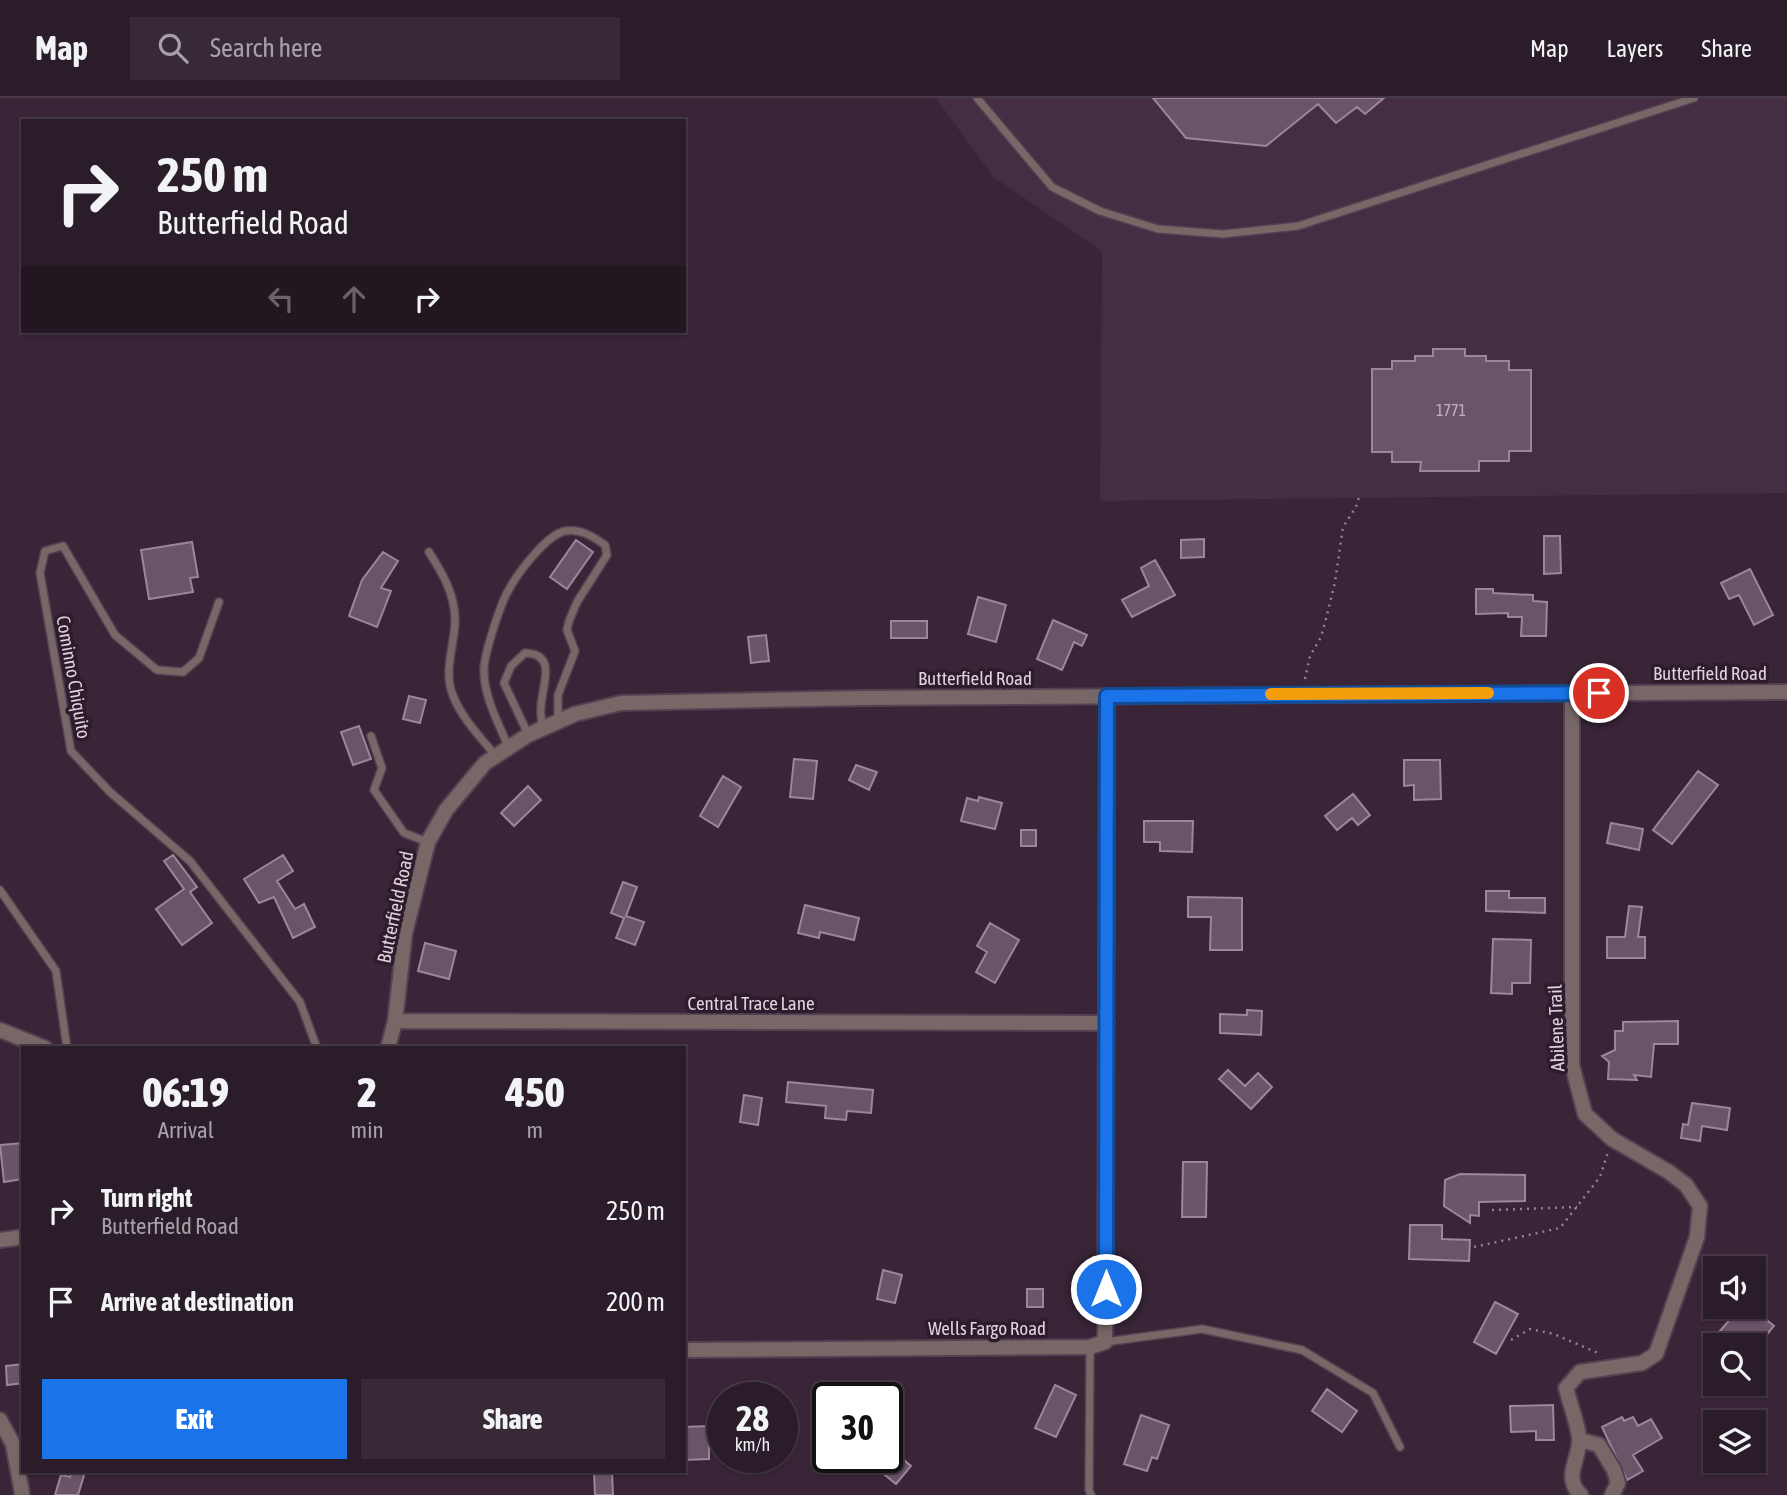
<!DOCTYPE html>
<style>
:root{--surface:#2b1c29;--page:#372935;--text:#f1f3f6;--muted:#a6a1a8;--line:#473a46;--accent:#1a73e8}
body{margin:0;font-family:"Asap Condensed",sans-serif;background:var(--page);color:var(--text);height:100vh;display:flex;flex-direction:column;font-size:26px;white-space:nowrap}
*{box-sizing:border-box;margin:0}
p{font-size:23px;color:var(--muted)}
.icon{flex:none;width:38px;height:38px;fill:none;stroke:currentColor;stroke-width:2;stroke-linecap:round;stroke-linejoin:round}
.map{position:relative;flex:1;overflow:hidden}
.sheet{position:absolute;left:21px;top:948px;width:665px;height:427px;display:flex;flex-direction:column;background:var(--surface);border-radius:0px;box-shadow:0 2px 5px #0004,0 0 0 2px var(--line)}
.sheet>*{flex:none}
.hud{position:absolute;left:21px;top:21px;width:665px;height:214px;border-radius:0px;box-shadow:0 2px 5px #0004,0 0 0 2px var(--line);background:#2b1c29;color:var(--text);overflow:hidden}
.controls{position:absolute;left:1703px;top:1158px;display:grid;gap:14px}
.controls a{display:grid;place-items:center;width:63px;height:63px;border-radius:0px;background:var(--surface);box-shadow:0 2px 5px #0004,0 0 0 2px var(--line);font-size:35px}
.speed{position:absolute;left:707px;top:1284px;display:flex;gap:14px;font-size:35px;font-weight:700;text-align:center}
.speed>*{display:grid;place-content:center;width:91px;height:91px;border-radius:50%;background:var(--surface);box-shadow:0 2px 5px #0004,0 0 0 2px var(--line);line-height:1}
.speed small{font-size:18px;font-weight:400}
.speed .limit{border:4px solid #111;border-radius:10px;background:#fff;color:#111}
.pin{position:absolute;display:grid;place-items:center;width:60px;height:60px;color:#fff;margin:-30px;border:4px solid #fff;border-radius:50%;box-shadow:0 2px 7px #0007}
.me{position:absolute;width:77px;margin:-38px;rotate:0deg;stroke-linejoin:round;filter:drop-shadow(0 0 5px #0008)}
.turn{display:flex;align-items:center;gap:24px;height:147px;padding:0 21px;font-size:32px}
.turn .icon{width:91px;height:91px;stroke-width:2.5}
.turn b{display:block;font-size:49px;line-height:60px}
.lanes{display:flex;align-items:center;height:66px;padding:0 21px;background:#0003;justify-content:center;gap:35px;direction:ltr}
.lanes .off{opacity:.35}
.eta{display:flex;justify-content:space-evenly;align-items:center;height:119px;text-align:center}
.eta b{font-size:42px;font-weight:800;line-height:49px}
.action{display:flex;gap:14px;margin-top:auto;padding:14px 21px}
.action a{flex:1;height:80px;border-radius:0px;background:var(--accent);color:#fff;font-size:28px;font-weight:800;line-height:80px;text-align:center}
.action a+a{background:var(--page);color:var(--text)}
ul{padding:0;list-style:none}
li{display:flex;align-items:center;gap:21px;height:91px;padding:0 21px}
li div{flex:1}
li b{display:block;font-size:26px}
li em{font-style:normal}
header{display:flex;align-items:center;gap:42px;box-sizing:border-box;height:98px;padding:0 35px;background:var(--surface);border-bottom:2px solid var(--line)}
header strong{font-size:33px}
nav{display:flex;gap:38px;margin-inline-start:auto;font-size:24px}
.search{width:490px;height:63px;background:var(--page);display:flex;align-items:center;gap:18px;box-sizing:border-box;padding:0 24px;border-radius:0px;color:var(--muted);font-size:26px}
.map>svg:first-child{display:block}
</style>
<header>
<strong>Map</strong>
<div class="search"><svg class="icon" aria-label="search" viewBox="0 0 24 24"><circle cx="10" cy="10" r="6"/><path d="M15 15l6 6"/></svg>Search here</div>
<nav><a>Map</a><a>Layers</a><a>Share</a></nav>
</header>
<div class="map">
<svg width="1787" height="1397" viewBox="0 0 1787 1397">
<rect width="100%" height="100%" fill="#392537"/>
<path fill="#452d43" d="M936 0H1787V395L1100 403 1102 153 993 79Z"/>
<path fill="#6a5468" stroke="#9d859b" stroke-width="2" d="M1153 0H1384L1365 16 1357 9 1336 25 1318 6 1266 48 1186 40Z
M1433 251H1465V258H1486V263H1509V272H1531V353H1509V363H1479V373H1420L1421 364H1392V354H1372V271H1392V263H1415V258H1433Z
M1544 438H1560L1561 475 1544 476Z
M1204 441V459L1181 460V442Z
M576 442 593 454 567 491 550 479Z
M192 444 198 479 190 480 193 494 149 501 141 452Z
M383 454 398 463 381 490 391 493 377 529 349 518 362 482Z
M1155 462 1175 497 1132 519 1122 502 1149 488 1141 470Z
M1750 471 1773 517 1754 527 1739 497 1729 501 1721 485Z
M1476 491H1493V495L1533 497V503L1547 504 1546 538H1521L1522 519H1508V515L1476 516Z
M978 499 1006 507 996 544 968 536Z
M1053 522 1087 537 1082 548 1074 544 1062 572 1037 561Z
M891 523H927V540H891Z
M766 537 769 563 751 565 748 539Z
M409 598 426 602 420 625 403 621Z
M359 628 371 661 353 667 341 634Z
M794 661 817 663 813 701 790 699Z
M1404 662H1440L1441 701 1414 702V687L1404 688Z
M856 667 877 674 869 692 849 682Z
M1698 673 1718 687 1672 746 1653 732Z
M723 678 741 689 718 729 700 718Z
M528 688 541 702 514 728 501 715Z
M1353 696 1370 717 1358 727 1352 720 1337 732 1325 718Z
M979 699 1002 705 995 731 961 723 967 700 978 703Z
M1144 723H1193L1192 754 1160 753V744H1144Z
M1611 725 1643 731 1639 752 1607 745Z
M1021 732H1036V748H1021Z
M173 757 197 789 190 794 212 825 182 847 156 811 184 791 164 763Z
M283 757 293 773 277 783 295 811 304 806 315 829 293 840 274 799 259 805 244 781Z
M623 784 637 789 626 818 644 824 635 847 616 840 624 820 611 815Z
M1486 793H1509V800H1545V815L1486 813Z
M1188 799 1242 800V852H1210L1211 819H1188Z
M805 807 859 820 854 842 820 834 819 840 798 835Z
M1629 808 1642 809 1638 839H1645V860H1607V839H1625Z
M990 825 1019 842 995 885 976 874 987 854 977 848Z
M1493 841 1531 842 1530 885H1512V896L1491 895Z
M425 845 456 853 449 881 418 873Z
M1247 912 1262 913 1261 937 1220 935V916L1247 917Z
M1678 923V946H1654L1651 979 1634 977 1637 982 1608 981 1609 964 1602 958 1615 952V933H1623V924Z
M1228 972 1245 988 1258 975 1272 989 1251 1011 1219 981Z
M788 984 873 992 871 1015 847 1013 846 1022 825 1020 826 1008 786 1004Z
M744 997 762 1000 758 1027 740 1024Z
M1692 1005 1730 1010 1727 1032 1702 1028 1700 1043 1681 1040 1683 1026 1688 1027Z
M23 1045V1081L4 1084 0 1047Z
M1183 1064H1207L1206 1119H1182Z
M1460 1076 1525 1077V1103L1479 1104V1118L1470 1117V1125L1444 1108 1445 1082Z
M1410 1127H1442V1141L1470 1142 1469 1163 1409 1161Z
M883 1172 902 1177 895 1205 877 1201Z
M1027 1191H1043V1209H1027Z
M1755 1203 1767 1214 1763 1219 1774 1228 1757 1248H1711L1721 1236 1719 1234 1739 1211 1744 1216 1754 1209Z
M1495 1204 1518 1216 1496 1256 1474 1244Z
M23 1266V1285L7 1287 6 1268Z
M1055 1287 1076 1297 1056 1339 1035 1330Z
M1327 1291 1357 1313 1342 1334 1312 1313Z
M1553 1307 1554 1342H1536V1333L1511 1334 1510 1308Z
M1141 1317 1169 1327 1157 1361 1152 1359 1147 1373 1124 1366Z
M1622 1319 1624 1323 1633 1319 1638 1328 1651 1321 1662 1340 1633 1357 1643 1373 1627 1382 1602 1329Z
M709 1328V1361L684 1362V1329Z
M887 1348 911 1368 896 1386 864 1360H887Z
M72 1374H85L78 1397H55L61 1377 70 1379Z
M594 1374H612L613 1397H595Z"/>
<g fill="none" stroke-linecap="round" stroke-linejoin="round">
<g stroke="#534152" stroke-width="10">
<path id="lane" d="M977 0 1052 89 1100 113 1158 131 1223 136 1298 128 1694 0
M429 454C443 476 456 498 455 525 454 548 444 572 452 595 460 618 480 639 496 658
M219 504 199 560 183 574 157 572 115 537 63 448 45 453 40 475 71 653 110 694 190 763 300 904 317 950
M528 636 504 585 511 568 525 555C558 556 542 587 541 608 540 615 542 623 542 630
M371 638 382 670 374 692 404 735 428 744
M509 650C499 627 484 599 484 573 483 559 500 508 507 495 516 477 546 437 565 433 580 430 594 439 605 447L607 457 577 504 569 523 567 532 575 553 558 597V622
M0 792 56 873 67 950
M1105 1244 1202 1231 1302 1252 1373 1295 1400 1349
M1090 1249 1089 1392 1091 1397"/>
</g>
<g stroke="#534152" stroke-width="18">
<path id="street" d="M1572 595V967L1585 1016 1612 1041 1669 1074 1686 1087 1700 1108 1697 1139 1656 1256 1642 1265 1580 1274 1566 1290C1570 1306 1577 1323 1579 1339 1582 1358 1561 1379 1581 1397
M395 923 1107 925
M0 932 45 950
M388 950 395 923 405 835 428 744 446 712 485 665 528 637 575 616 621 605 864 600 1787 594
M0 1142 23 1139
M684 1252 1090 1249 1105 1244 1107 598
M0 1322 13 1346 22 1395
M1580 1342 1599 1347 1614 1372 1618 1385 1612 1397"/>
</g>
<path stroke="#928290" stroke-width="2.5" stroke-dasharray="2 5" stroke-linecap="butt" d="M1305 581 1310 558 1321 539 1327 517 1335 484 1343 429 1356 409 1360 396
M1492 1112 1577 1109
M1474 1149 1560 1130 1600 1079 1608 1054
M1511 1242 1530 1231 1554 1236 1598 1255"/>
<use href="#lane" stroke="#776867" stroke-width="7"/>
<use href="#street" stroke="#776867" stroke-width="14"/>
</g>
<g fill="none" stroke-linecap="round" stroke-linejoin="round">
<g stroke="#114b97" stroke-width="18">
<path id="route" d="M1106 1191 1107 598 1599 595"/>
</g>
<use href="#route" stroke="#1a73e8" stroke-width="12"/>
<path stroke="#f59e0b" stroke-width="12" d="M1271 596 1488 595"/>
</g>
<g text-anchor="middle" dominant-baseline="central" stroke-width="7" stroke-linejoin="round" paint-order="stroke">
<g font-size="16" fill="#c1b2c0">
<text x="1451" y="312">1771</text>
</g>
<g font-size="19" fill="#ded2dd" stroke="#2e1c2d">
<text x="1710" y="575">Butterfield Road</text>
<text transform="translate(74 579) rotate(80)">Cominno Chiquito</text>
<text x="975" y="580">Butterfield Road</text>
<text transform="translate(395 809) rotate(-78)">Butterfield Road</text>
<text x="751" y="905">Central Trace Lane</text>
<text transform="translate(1556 930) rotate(-92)">Abilene Trail</text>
<text x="987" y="1230">Wells Fargo Road</text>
</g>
</g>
</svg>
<div class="controls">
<a><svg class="icon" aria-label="sound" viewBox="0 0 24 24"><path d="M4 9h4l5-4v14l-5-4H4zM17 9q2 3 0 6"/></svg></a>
<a><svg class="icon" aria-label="search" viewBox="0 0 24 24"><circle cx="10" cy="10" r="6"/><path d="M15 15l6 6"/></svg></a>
<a><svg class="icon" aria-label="layers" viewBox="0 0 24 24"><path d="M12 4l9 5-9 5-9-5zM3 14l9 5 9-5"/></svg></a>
</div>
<div class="speed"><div>28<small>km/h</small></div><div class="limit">30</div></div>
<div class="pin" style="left:1599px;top:595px;background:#d93025"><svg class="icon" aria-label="arrive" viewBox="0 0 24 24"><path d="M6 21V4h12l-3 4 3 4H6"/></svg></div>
<svg class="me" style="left:1106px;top:1191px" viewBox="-20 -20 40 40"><circle r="17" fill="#1a73e8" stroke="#fff" stroke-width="3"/><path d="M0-11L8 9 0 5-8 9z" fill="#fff"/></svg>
<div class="hud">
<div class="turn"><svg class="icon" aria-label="right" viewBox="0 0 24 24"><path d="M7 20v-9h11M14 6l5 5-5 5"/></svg><div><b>250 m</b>Butterfield Road</div></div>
<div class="lanes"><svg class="icon off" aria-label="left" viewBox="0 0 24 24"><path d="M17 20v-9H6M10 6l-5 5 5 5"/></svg><svg class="icon off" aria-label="ahead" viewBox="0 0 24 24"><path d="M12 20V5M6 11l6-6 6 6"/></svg><svg class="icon" aria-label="right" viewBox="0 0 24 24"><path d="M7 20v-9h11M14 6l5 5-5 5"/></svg></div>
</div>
<section class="sheet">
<div class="eta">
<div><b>06:19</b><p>Arrival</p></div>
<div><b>2</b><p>min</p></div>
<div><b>450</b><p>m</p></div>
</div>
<ul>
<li><svg class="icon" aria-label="right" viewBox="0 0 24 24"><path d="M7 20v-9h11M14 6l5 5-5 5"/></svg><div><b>Turn right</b><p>Butterfield Road</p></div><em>250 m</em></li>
<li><svg class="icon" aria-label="arrive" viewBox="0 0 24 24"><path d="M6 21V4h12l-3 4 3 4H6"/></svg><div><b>Arrive at destination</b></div><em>200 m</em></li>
</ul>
<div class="action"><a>Exit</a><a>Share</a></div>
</section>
</div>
